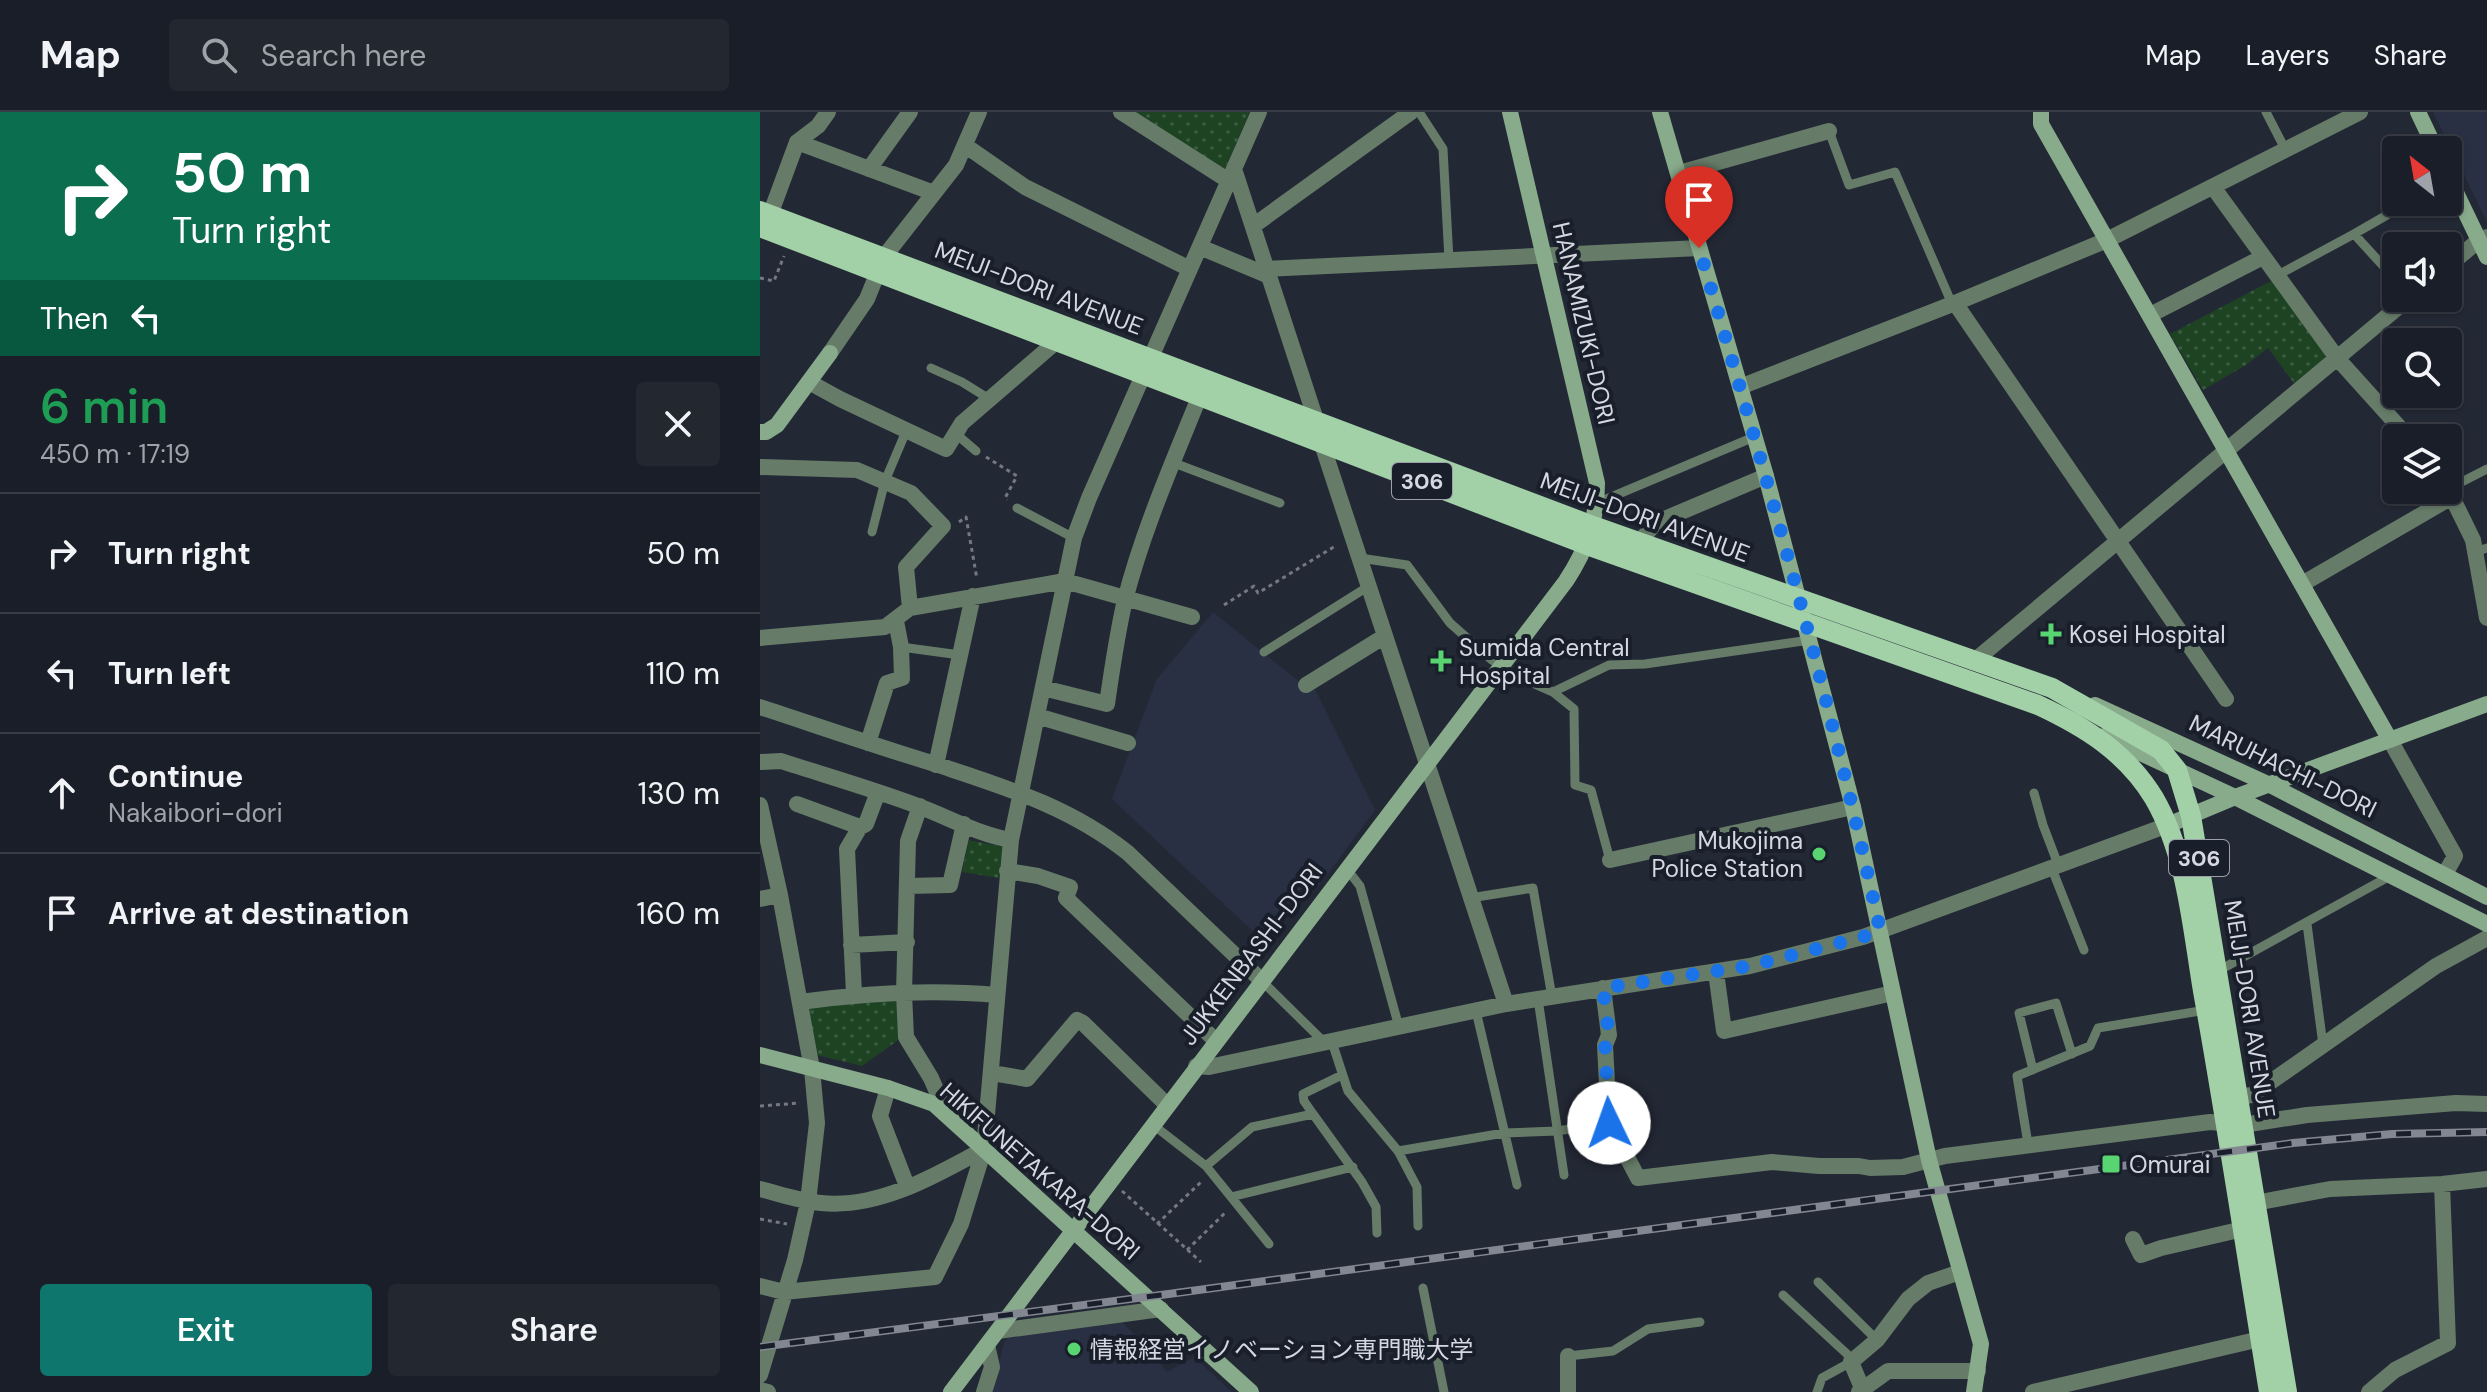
<!DOCTYPE html>
<meta charset="utf-8">
<style>
:root{--surface:#1a1e28;--page:#232730;--text:#f1f3f6;--muted:#9fa2a8;--line:#383c45;--accent:#0f766e}
body{margin:0;font-family:"DM Sans","Noto Sans JP",sans-serif;background:var(--page);color:var(--text);height:100vh;display:flex;flex-direction:column;font-size:30px;white-space:nowrap}
*{box-sizing:border-box;margin:0}
p{font-size:26px;color:var(--muted)}
.icon{flex:none;width:44px;height:44px;fill:none;stroke:currentColor;stroke-width:2;stroke-linecap:round;stroke-linejoin:round}
.map{position:relative;flex:1;overflow:hidden}
.panel{display:flex;flex-direction:column;background:var(--surface);width:760px}
.panel>*{flex:none}
.banner{background:#0b6e4f;color:#fff;overflow:hidden}
.needle{width:52px;rotate:329deg}
.buttons{position:absolute;left:1622px;top:24px;display:grid;gap:16px}
.buttons a{display:grid;place-items:center;width:80px;height:80px;border-radius:8px;background:var(--surface);box-shadow:0 2px 6px #0004,0 0 0 2px var(--line);font-size:40px}
.pin{position:absolute;display:grid;place-items:center;width:68px;height:68px;color:#fff;margin:-82px -34px;border-radius:50% 50% 50% 0;rotate:-45deg;box-shadow:0 0 8px #0007}
.pin .icon{rotate:45deg}
.me{position:absolute;width:88px;margin:-44px;rotate:357deg;stroke-linejoin:round;filter:drop-shadow(0 0 6px #0008)}
.turn{display:flex;align-items:center;gap:28px;height:168px;padding:0 40px;font-size:36px}
.turn .icon{width:104px;height:104px;stroke-width:2.5}
.turn b{display:block;font-size:56px;line-height:68px}
.then{display:flex;align-items:center;height:76px;padding:0 40px;background:#0003;gap:16px;font-size:30px}
.round{display:grid;place-items:center;flex:none;width:84px;height:84px;border-radius:8px;background:var(--page)}
.headline{display:flex;align-items:center;justify-content:space-between;height:136px;padding:0 40px}
h1{font-size:48px;font-weight:600;line-height:60px;color:#1e9e55}
.button{display:flex;gap:16px;margin-top:auto;padding:16px 40px}
.button a{flex:1;height:92px;border-radius:8px;background:var(--accent);color:#fff;font-size:32px;font-weight:600;line-height:92px;text-align:center}
.button a+a{background:var(--page);color:var(--text)}
ul{padding:0;list-style:none}
li{display:flex;align-items:center;gap:24px;height:120px;padding:0 40px;border-top:2px solid var(--line)}
li div{flex:1}
li b{display:block;font-size:30px}
li em{font-style:normal}
header{display:flex;align-items:center;gap:48px;box-sizing:border-box;height:112px;padding:0 40px;background:var(--surface);border-bottom:2px solid var(--line)}
header strong{font-size:38px}
nav{display:flex;gap:44px;margin-inline-start:auto;font-size:28px}
.search{width:560px;height:72px;background:var(--page);display:flex;align-items:center;gap:20px;box-sizing:border-box;padding:0 28px;border-radius:8px;color:var(--muted);font-size:30px}
main{display:flex;flex:1;min-height:0}
.map>svg:first-child{display:block}
</style>
<header>
<strong>Map</strong>
<div class="search"><svg class="icon" aria-label="search" viewBox="0 0 24 24"><circle cx="10" cy="10" r="6"/><path d="M15 15l6 6"/></svg>Search here</div>
<nav><a>Map</a><a>Layers</a><a>Share</a></nav>
</header>
<main>
<section class="panel">
<div class="banner">
<div class="turn"><svg class="icon" aria-label="right" viewBox="0 0 24 24"><path d="M7 20v-9h11M14 6l5 5-5 5"/></svg><div><b>50 m</b>Turn right</div></div>
<div class="then">Then<svg class="icon" aria-label="left" viewBox="0 0 24 24"><path d="M17 20v-9H6M10 6l-5 5 5 5"/></svg></div>
</div>
<div class="headline"><div><h1>6 min</h1><p>450 m · 17:19</p></div><a class="round"><svg class="icon" aria-label="close" viewBox="0 0 24 24"><path d="M6 6l12 12M18 6L6 18"/></svg></a></div>
<ul>
<li><svg class="icon" aria-label="right" viewBox="0 0 24 24"><path d="M7 20v-9h11M14 6l5 5-5 5"/></svg><div><b>Turn right</b></div><em>50 m</em></li>
<li><svg class="icon" aria-label="left" viewBox="0 0 24 24"><path d="M17 20v-9H6M10 6l-5 5 5 5"/></svg><div><b>Turn left</b></div><em>110 m</em></li>
<li><svg class="icon" aria-label="ahead" viewBox="0 0 24 24"><path d="M12 20V5M6 11l6-6 6 6"/></svg><div><b>Continue</b><p>Nakaibori-dori</p></div><em>130 m</em></li>
<li><svg class="icon" aria-label="arrive" viewBox="0 0 24 24"><path d="M6 21V4h12l-3 4 3 4H6"/></svg><div><b>Arrive at destination</b></div><em>160 m</em></li>
</ul>
<div class="button"><a>Exit</a><a>Share</a></div>
</section>
<div class="map">
<svg width="1727" height="1280" viewBox="0 0 1727 1280">
<defs>
<pattern id="grass-dots" width="8" height="8" patternUnits="userSpaceOnUse" patternTransform="scale(2)"><rect width="8" height="8" fill="#1d4323"/><path d="M2 2h.1M6 6h.1" fill="none" stroke="#3d5d43" stroke-width="1.8" stroke-linecap="round"/></pattern>
</defs>
<rect width="100%" height="100%" fill="#232835"/>
<path fill="#293043" d="M1673 0H1727V110Z
M453 500 542 572 547 581 555 577 615 698 556 778 546 771 500 826 352 687 397 567Z
M360 1207 407 1260 434 1245 472 1280H231L244 1231 251 1222Z"/>
<path fill="url(#grass-dots)" d="M371 0H490L465 57Z
M1513 168 1565 239V248L1536 274 1508 236 1486 253 1443 278 1410 222Z
M209 728 244 735 239 766 202 760Z
M136 885 141 926 102 954 57 943 48 898 52 894Z"/>
<g fill="none" stroke-linecap="round" stroke-linejoin="round">
<path stroke="#747884" stroke-width="3" stroke-dasharray="4 4" stroke-linecap="butt" d="M0 166 14 169 24 144
M226 345 257 364 245 386 247 388
M199 410 206 405 217 467
M464 493 494 474 498 481 577 433
M0 994 40 991
M362 1079 441 1150
M0 1107 27 1112
M397 1112 441 1070
M427 1138 467 1099"/>
<path stroke="#667b68" stroke-width="9" d="M659 0 683 37 689 148
M1506 0 1526 39
M1069 19 1089 73 1135 60 1189 185 1195 191
M1594 122 1627 103
M1516 164 1594 122 1636 168
M171 256 202 270 231 288
M195 321 216 339
M414 351 520 391
M1688 377 1727 357
M837 391 994 325
M257 396 314 426
M112 420 125 369 147 317
M1715 440 1727 436
M600 446 647 453 690 511 732 548 756 564 793 580 814 597 815 673 831 678 850 748
M141 535 200 543
M504 540 609 474
M793 580 849 553 885 552 1050 528
M1274 681 1283 713 1299 755
M586 756 600 774 639 915
M1292 757 1324 838
M710 786 773 776 792 885
M1547 812 1563 933
M1458 859 1630 764
M502 869 565 931
M778 887 804 1063
M716 899 757 1073
M572 930 588 979 638 1039 657 1075 658 1114
M1273 958 1259 901 1296 891 1312 942
M553 1002 602 1070 616 1095 617 1121
M392 1012 446 1054 492 1015 553 1002 544 989 543 982 582 963
M1268 1032 1257 964 1330 934 1338 916 1446 898
M638 1039 744 1021 797 1019 849 1011
M446 1054 509 1132
M471 1085 593 1055
M1058 1170 1117 1228
M663 1176 684 1280
M1023 1183 1087 1242 1091 1250 1062 1266 1057 1280
M808 1244 853 1239 888 1217 940 1210"/>
<path stroke="#667b68" stroke-width="16" d="M361 0 469 69
M37 30 174 81
M206 34 265 75 430 157
M109 57 150 0
M474 57 556 308
M919 61 1069 19
M1453 75 1577 246 1649 326
M10 103 37 30 58 14 68 0
M493 114 651 0
M440 135 507 163
M1688 154 1718 129 1727 125
M506 157 939 136
M1195 191 1466 587
M1390 203 1503 145
M70 241 107 187 124 145 196 53 219 0
M49 270 80 287 186 337 202 311 297 229
M980 275 1195 191 1347 128 1600 0
M561 329 746 892
M0 355 97 358 151 381 183 414 146 455 150 496
M1689 379 1713 428 1727 506
M879 431 895 411 1006 364
M1542 472 1692 385
M0 526 125 515 150 496 305 469 432 505
M1213 550 1649 186
M546 573 625 524
M283 576 347 592C352 557 357 522 365 488 383 418 413 350 440 283
M0 595C58 614 116 634 175 652 244 675 309 694 368 741L502 869
M277 604 368 631
M1630 628 1695 744 1685 762
M108 631 127 571 142 566 141 535 136 509
M0 650 21 649C67 664 113 677 158 694 190 706 217 722 251 728
M176 653 213 484
M37 692 100 715
M0 693 20 783 52 957 57 1011 48 1090 35 1148 0 1263
M160 694 148 729 144 881 146 925 171 966 187 1003
M850 748 1093 695
M247 759 278 764 310 775 306 786 456 929
M148 774 190 773 204 712
M0 787 20 783
M91 833 147 830
M956 860 964 919 1133 881
M843 876 849 923 845 933 849 1011 878 1066 1012 1050 1059 1054H1099L1110 1056 1143 1055 1185 1044 1450 1010 1483 1013 1547 1003 1696 991 1727 992
M94 882 87 737 100 715 106 712 118 680
M40 890C105 881 171 877 237 883
M436 954 449 955 746 892 990 854 1103 825 1408 713
M232 961 267 967 317 908 323 911 407 993
M128 976 120 1004 147 1074
M1469 986 1492 983 1676 854 1727 826
M0 1077C20 1082 40 1089 61 1091 118 1097 175 1064 224 1037
M1495 1091 1570 1077 1682 1072 1727 1067
M1373 1127 1381 1143 1401 1136 1483 1117
M0 1174 24 1180 175 1165 201 1112 224 1037 251 728 314 426 329 386 499 0
M238 1219 401 1197
M808 1244V1280
M1102 1276 1091 1250 1117 1228 1148 1187 1168 1171 1200 1160
M0 1278 8 1280
M224 1280 232 1255 227 1233
M1099 1280 1128 1259H1218
M1273 1280 1500 1227
M1609 1280 1635 1258 1688 1231 1682 1072"/>
<path stroke="#88ab8b" stroke-width="16" d="M900 0 1006 364 1093 695 1169 1048 1221 1232 1214 1280
M1281 0V12L1630 628
M1658 0 1676 38
M1688 64 1727 145
M0 320H6L17 313 70 241
M1335 593 1510 673 1727 785
M1344 624 1475 685 1727 812
M1408 713 1475 685 1727 592
M0 943 128 976 174 992 491 1280
M191 1280 806 469C827 437 837 409 837 371L750 0"/>
<path stroke="#a2d0a7" stroke-width="20" d="M0 99 833 414 1292 576 1401 638 1417 658 1431 704 1527 1280
M0 115 827 433 1278 593C1325 615 1366 640 1394 686 1427 743 1432 814 1443 879 1467 1012 1487 1146 1509 1280"/>
<g stroke="#838792" stroke-width="8">
<path id="rail" d="M0 1235 401 1183 1533 1031 1632 1022 1727 1020"/>
</g>
<use href="#rail" stroke="#191e2b" stroke-width="5" stroke-dasharray="15" stroke-linecap="butt"/>
</g>
<g fill="none" stroke-linecap="round" stroke-linejoin="round">
<path stroke="#1a73e8" stroke-width="14" stroke-dasharray="0 25.2" d="M849 1011 845 933 849 923 843 876 990 854 1103 825 1120 818C1071 588 1006 362 939 136"/>
</g>
<g fill="#58d570" stroke="#191e2b" stroke-width="3">
<path d="M1287 510h8v8h8v8h-8v8h-8v-8h-8v-8h8z"/>
<path d="M677 537h8v8h8v8h-8v8h-8v-8h-8v-8h8z"/>
<circle cx="1059" cy="742" r="8"/>
<rect x="1341" y="1042" width="20" height="20" rx="4"/>
<circle cx="314" cy="1237" r="8"/>
</g>
<g text-anchor="middle" dominant-baseline="central" stroke-width="8" stroke-linejoin="round" paint-order="stroke">
<g fill="#191e2b" stroke="#9da0aa" stroke-width="2">
<rect x="632" y="351" width="60" height="36" rx="6"/>
<rect x="1409" y="728" width="60" height="36" rx="6"/>
</g>
<g font-size="22" font-weight="bold" fill="#d5d8e1">
<text x="662" y="369">306</text>
<text x="1439" y="746">306</text>
</g>
<g font-size="24" fill="#d5d8e1" stroke="#191e2b">
<text transform="translate(279 176) rotate(21)">MEIJI-DORI AVENUE</text>
<text transform="translate(824 211) rotate(77)">HANAMIZUKI-DORI</text>
<text transform="translate(885 405) rotate(20)">MEIJI-DORI AVENUE</text>
<text transform="translate(1523 654) rotate(26)">MARUHACHI-DORI</text>
<text transform="translate(491 842) rotate(-53)">JUKKENBASHI-DORI</text>
<text transform="translate(1490 897) rotate(81)">MEIJI-DORI AVENUE</text>
<text transform="translate(280 1059) rotate(41)">HIKIFUNETAKARA-DORI</text>
</g>
<g font-size="24" fill="#d5d8e1" stroke="#191e2b" text-anchor="start">
<text x="1309" y="522">Kosei Hospital</text>
<text x="699" y="535">Sumida Central<tspan x="699" dy="28">Hospital</tspan></text>
<text x="1043" y="728" text-anchor="end">Mukojima<tspan x="1043" dy="28">Police Station</tspan></text>
<text x="1369" y="1052">Omurai</text>
<text x="330" y="1237">情報経営イノベーション専門職大学</text>
</g>
</g>
</svg>
<div class="buttons">
<a><svg class="needle" viewBox="-14 -14 28 28"><path d="M0-13l5 13h-10z" fill="#e53935"/><path d="M0 13l5-13h-10z" fill="#9fa2a8"/></svg></a>
<a><svg class="icon" aria-label="sound" viewBox="0 0 24 24"><path d="M4 9h4l5-4v14l-5-4H4zM17 9q2 3 0 6"/></svg></a>
<a><svg class="icon" aria-label="search" viewBox="0 0 24 24"><circle cx="10" cy="10" r="6"/><path d="M15 15l6 6"/></svg></a>
<a><svg class="icon" aria-label="layers" viewBox="0 0 24 24"><path d="M12 4l9 5-9 5-9-5zM3 14l9 5 9-5"/></svg></a>
</div>
<div class="pin" style="left:939px;top:136px;background:#d93025"><svg class="icon" aria-label="arrive" viewBox="0 0 24 24"><path d="M6 21V4h12l-3 4 3 4H6"/></svg></div>
<svg class="me" style="left:849px;top:1011px" viewBox="-20 -20 40 40"><circle r="19" fill="#fff"/><path d="M0-13L10 11 0 6-10 11z" fill="#1a73e8"/></svg>
</div>
</main>
